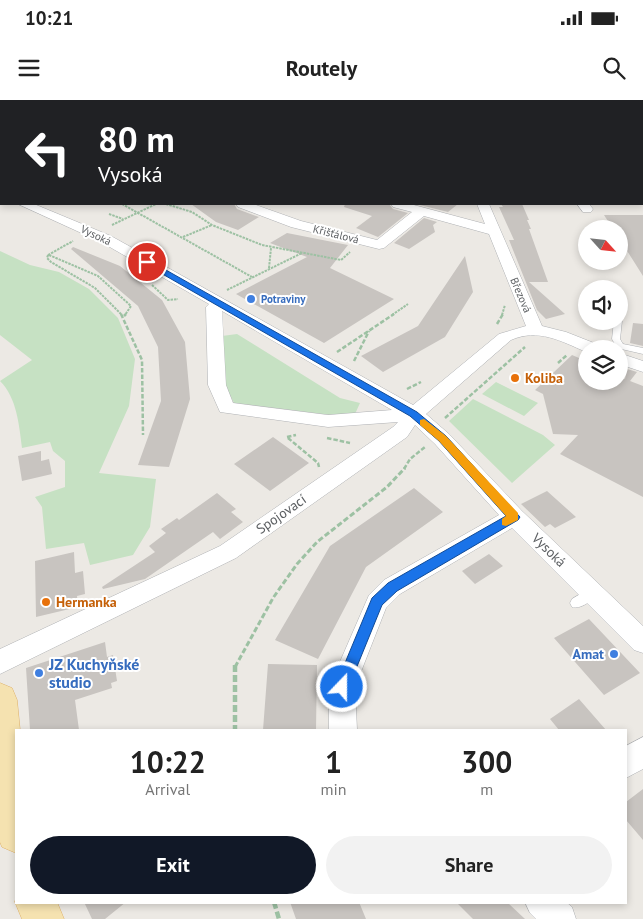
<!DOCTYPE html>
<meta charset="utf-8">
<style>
:root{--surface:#fff;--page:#f2f2f2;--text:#222;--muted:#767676;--accent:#111827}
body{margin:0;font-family:"PT Sans",sans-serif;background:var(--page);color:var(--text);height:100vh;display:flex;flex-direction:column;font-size:19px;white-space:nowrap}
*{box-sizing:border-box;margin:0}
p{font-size:16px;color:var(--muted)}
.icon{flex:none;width:28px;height:28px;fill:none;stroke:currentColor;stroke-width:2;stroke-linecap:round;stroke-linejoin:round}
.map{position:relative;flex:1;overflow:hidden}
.details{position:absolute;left:15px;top:629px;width:612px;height:175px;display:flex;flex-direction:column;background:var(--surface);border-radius:0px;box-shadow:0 2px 8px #0003}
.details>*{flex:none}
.top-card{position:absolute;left:0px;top:0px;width:644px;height:105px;box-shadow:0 2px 8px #0003;background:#202124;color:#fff;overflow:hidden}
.needle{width:32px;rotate:117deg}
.buttons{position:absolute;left:578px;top:120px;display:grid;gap:10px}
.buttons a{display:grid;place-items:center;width:50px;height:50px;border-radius:50%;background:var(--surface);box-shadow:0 2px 8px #0003;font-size:25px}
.pin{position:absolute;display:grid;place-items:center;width:42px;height:42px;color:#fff;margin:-21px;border:2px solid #fff;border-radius:50%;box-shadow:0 1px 5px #0007}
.me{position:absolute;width:55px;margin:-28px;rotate:22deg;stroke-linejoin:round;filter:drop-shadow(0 0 4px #0008)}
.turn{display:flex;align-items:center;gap:18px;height:105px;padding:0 15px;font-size:22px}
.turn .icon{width:65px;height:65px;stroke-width:2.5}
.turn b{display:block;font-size:35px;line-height:42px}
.eta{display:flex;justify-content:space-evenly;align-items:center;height:85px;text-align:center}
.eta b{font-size:30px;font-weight:700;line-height:35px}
.button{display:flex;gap:10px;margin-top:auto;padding:10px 15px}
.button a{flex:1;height:58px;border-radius:30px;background:var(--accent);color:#fff;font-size:20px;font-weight:700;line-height:58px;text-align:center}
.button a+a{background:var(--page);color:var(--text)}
.status{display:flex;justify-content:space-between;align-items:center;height:35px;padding:0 25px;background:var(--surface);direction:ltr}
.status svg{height:14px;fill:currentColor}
header{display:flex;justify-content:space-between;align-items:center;height:65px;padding:0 15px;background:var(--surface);font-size:22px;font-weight:700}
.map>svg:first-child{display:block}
</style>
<div class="status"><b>10:21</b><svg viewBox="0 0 49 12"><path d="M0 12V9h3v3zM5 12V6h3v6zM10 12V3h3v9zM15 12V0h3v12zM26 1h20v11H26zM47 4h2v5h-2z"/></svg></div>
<header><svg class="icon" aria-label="menu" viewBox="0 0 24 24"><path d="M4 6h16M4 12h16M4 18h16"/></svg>Routely<svg class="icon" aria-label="search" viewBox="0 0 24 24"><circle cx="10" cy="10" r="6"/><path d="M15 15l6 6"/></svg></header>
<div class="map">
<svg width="643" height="819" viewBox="0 0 643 819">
<rect width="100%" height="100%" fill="#ece9e4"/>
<path fill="#c6e1c3" d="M0 151 30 165 59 172 89 189 118 218 135 259 129 306 99 373 156 379 150 427 133 455 90 465 84 443 46 449 42 407 35 397 65 387V361L53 351 50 342 22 348C19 325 17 298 0 281L32 260 0 235Z
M237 234 340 298 360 303 355 314 330 315 234 303 225 286 222 236Z
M496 282 538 303 524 316 482 294Z
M473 299 543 335 555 345 512 383 449 321Z"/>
<path fill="#c8c4c0" d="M191 104H234L237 109 259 117 238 130 216 122Z
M345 104H389L393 109 408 113 378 137 356 128 372 116 344 107Z
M416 104H458L448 112Z
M501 104H522L529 120H527L531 129H529L548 182H529L565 214 546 219 537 210 509 140H514L499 107H503Z
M604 115H643V176L619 138V129H613Z
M424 118 437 122 433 125 435 132 409 149 394 143Z
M287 133 348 145 330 168 394 199 324 243 236 194 307 157 270 143Z
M73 147 120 166 162 200 185 242 190 299 169 367 138 365 161 301 158 247 138 206 71 149Z
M465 156 473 192 445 237 383 272 361 256 418 226Z
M633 223 643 224V246L630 243Z
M572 255 586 261V281H619V276L625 279 627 269 637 272 630 281 643 286V397L560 354 578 335 553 334 543 294 535 290Z
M273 337 309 363 270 391 234 364Z
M41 351V361L49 359 52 374 22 381 18 356Z
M414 388 443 412 366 467 318 559 275 540 330 446Z
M547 391 576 417 555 428 550 424 545 427 521 404Z
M217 393 236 409 231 412 243 422 220 439 213 432 145 479 103 489 102 487 155 452 149 446 166 433 161 429 177 418 179 420Z
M74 452 75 473 83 471 85 494 77 496 78 507 36 517 35 461Z
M489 454 503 466 475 484 462 471Z
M589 519 640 573 604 595 554 538Z
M105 542 107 557 113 555 117 581 111 583 112 588 75 600 79 630H30L26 568Z
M268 564 317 565 316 630H263Z
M579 599 606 630H559L550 619Z
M643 689V740L626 720V702Z
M84 802H126L105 819H92Z
M290 802H359L366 819H296Z
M456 802H507L525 819H473Z"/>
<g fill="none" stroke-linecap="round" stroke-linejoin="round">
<g stroke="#afb1b4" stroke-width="1">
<path id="service" d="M135 0H142L140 1Z
M619 219 622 221 620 239 623 244 643 248V254L617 248 612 239 614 221H619Z
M592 487 596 488 598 492C594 500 580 510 572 507L570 503 572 499Z"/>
</g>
<g stroke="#afb1b4" stroke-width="1">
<path id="minor" d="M257 0H272L273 1H258Z
M440 0H450L451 1H441Z
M0 69H1V75H0Z
M0 90H1V98H0Z
M18 104H34L111 136 413 305 499 234 526 226 489 134 424 116 384 148 379 149 291 127 238 107 236 104H253L301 121 377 140 412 112 393 107 391 104H410L485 124 477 104H489L542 226 566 232 599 245 601 249H586V252C561 241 538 228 511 240L426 314 449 334 522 411 643 526V553L634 550 512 428 400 494 386 508 355 587 357 630H329V587L369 495 384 480 499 415 435 344 415 325 407 337 236 458 0 574V549L220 446 393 327 398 322 328 327 220 312 208 285 206 207 209 204 101 142ZM222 211 392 310 328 315 233 303 226 285Z
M577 104H589L593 109 591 112H583Z
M619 253 643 261V272L619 264Z
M643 637V669L626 678V646Z
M525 802H566L572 807 576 819H536L530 813Z"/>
</g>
<g stroke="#dfb169" stroke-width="1">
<path id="primary" d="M0 583 12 588 17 600 20 630H16V753L2 747 0 742Z
M16 799V802H57L64 819H22L15 802Z"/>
</g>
<path stroke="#9dc1a3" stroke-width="2" stroke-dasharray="2.5 1" stroke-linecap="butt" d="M288 0 295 1
M348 0 357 1
M0 1 3 0
M162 1 164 0
M335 1 337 0
M122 104 252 177
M166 104 192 112 212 125 262 145 341 160 350 152
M109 114 123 119
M112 125 156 104
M183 137 212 125
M48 155 47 158 51 162 95 188 122 215
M48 155 73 141
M49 155 98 176 131 206 125 215
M269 168 271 148
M152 185 168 200 178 199
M227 190 302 153
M392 215 408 204
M502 215 505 205"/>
<path stroke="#9dc1a3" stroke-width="2.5" stroke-dasharray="4.5 2" stroke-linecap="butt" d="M121 214 142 260 143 335
M124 216 126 214
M497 224 503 214
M337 252 394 214
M354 261 369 231
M558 263 567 255
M407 289 421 282
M445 318 525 247
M287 337 296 335
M288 338 318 363 319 367
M327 338 350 343
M404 369 410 359 425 347"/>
<path stroke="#9dc1a3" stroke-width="3" stroke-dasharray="5.5 2.5" stroke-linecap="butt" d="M235 567 273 498 297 464 317 442 387 387 405 368"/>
<path stroke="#9dc1a3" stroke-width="4.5" stroke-dasharray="7 3" stroke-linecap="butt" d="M235 565V630
M274 802 279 819"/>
<use href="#service" fill="#fff" fill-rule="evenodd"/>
<use href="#minor" fill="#fff" fill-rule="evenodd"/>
<use href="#primary" fill="#f5e2b0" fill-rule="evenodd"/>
</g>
<path fill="#1a73e8" stroke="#114b97" d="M145 161H150L417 312 446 336 520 417 518 420 397 491 382 505 347 591 342 593 337 591 335 587 372 498 388 483 506 416 439 341 410 316 145 164Z"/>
<path fill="#f59e0b" d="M424 319 446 336 518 413V420L506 426 502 425V419L506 416 439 341 420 325V320Z"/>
<g fill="#3f7fe0" stroke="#fff" stroke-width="2">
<circle cx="251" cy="199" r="5"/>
<circle cx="614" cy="554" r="5"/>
<circle cx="39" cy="573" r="5"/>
</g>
<g fill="#e8710a" stroke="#fff" stroke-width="2">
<circle cx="515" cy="278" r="5"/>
<circle cx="46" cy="502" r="5"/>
</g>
<g text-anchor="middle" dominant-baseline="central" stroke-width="4" stroke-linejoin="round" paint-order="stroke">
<g font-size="11" fill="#5c5f62" stroke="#fff">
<text transform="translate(336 134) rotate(14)">Křišťálová</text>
<text transform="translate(96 135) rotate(25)">Vysoká</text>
<text transform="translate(521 195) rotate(67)">Březová</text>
</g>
<g font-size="11" font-weight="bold" fill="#366cbe" stroke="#fff" text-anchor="start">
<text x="261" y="199">Potraviny</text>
</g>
<g font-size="14" font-weight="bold" fill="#c56008" stroke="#fff" text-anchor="start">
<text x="525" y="278">Koliba</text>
<text x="56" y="502">Hermanka</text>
</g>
<g font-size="14" fill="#5c5f62" stroke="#fff">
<text transform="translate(281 414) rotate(-35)">Spojovací</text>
<text transform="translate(549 450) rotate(44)">Vysoká</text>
</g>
<g font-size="14" font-weight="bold" fill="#366cbe" stroke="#fff" text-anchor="end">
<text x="604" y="554">Amat</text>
</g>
<g font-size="16" font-weight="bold" fill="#366cbe" stroke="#fff" text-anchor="start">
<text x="49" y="564">JZ Kuchyňské<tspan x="49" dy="18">studio</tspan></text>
</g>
</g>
</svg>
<div class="buttons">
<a><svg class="needle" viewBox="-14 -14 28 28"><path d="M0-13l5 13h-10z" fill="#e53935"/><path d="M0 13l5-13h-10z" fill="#767676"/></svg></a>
<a><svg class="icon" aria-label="sound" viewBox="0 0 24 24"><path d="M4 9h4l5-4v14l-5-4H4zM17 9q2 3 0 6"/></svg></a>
<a><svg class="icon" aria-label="layers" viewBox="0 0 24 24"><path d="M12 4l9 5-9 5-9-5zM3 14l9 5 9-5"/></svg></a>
</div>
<div class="pin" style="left:147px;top:162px;background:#d93025"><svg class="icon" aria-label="arrive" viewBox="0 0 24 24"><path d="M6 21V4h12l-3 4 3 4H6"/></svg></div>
<svg class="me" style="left:342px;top:587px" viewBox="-20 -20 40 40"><circle r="17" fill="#1a73e8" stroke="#fff" stroke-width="3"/><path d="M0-11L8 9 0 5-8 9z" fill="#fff"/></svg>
<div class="top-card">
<div class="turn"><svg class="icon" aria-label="left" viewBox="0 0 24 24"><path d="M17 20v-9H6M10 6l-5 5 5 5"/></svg><div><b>80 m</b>Vysoká</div></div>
</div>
<section class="details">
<div class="eta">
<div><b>10:22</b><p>Arrival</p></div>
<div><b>1</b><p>min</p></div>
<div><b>300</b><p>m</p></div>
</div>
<div class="button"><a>Exit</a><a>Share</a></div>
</section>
</div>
